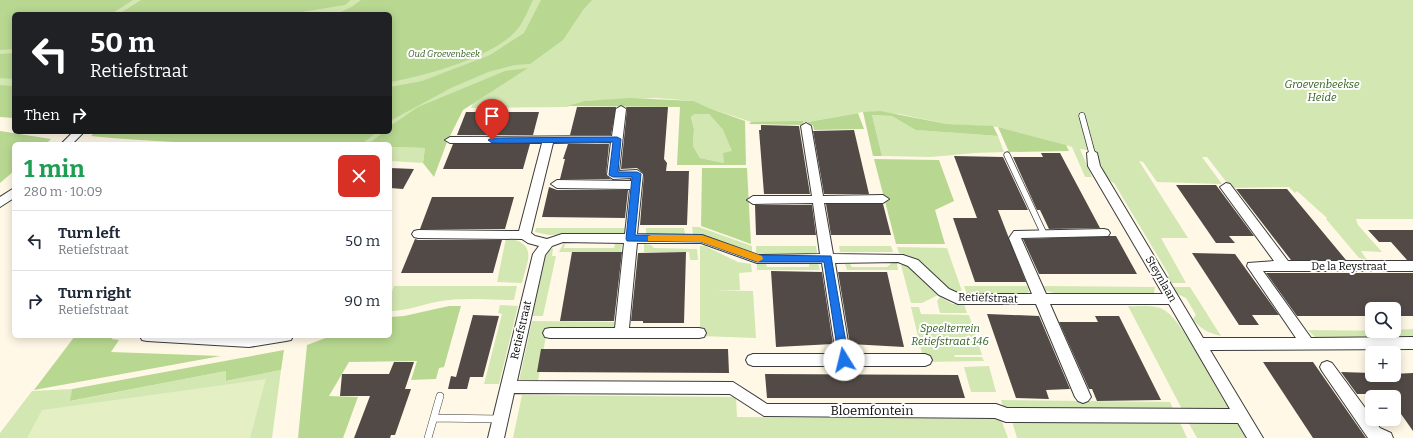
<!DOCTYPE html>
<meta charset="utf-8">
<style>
:root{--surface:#fff;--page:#f2f2f3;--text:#1f2937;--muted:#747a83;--line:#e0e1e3}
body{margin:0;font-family:Bitter,serif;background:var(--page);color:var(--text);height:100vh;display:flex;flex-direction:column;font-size:15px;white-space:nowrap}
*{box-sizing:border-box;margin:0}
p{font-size:13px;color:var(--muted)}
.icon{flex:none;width:22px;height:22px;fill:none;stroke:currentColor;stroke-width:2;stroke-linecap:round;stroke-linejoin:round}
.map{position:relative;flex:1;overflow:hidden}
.details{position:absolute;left:12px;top:142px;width:380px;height:196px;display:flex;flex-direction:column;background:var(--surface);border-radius:6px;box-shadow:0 2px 10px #0003}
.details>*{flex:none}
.guide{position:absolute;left:12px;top:12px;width:380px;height:122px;border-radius:6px;box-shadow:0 2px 10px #0003;background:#202124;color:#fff;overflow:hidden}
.tools{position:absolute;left:1365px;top:302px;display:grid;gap:8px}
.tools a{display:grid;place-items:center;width:36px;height:36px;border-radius:6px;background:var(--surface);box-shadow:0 2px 10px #0003;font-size:20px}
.pin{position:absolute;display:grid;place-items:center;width:34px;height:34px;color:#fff;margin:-41px -17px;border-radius:50% 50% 50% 0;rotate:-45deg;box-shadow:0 0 4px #0007}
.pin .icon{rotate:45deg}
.me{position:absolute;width:44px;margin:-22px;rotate:351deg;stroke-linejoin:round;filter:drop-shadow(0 0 3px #0008)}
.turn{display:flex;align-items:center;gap:14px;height:84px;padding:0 12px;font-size:18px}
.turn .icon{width:52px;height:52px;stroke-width:2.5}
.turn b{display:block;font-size:28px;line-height:34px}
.then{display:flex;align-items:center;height:38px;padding:0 12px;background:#0003;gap:8px;font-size:15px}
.round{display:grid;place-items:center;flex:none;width:42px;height:42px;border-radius:6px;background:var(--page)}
.overview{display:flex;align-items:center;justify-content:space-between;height:68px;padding:0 12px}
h1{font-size:24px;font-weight:700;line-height:30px;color:#1e9e55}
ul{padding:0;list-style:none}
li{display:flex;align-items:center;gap:12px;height:60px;padding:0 12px;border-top:1px solid var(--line)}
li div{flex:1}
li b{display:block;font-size:15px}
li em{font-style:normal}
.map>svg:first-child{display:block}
</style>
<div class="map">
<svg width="1413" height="438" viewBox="0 0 1413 438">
<rect width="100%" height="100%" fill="#fff8e6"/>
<path fill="#d3e7b2" d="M0 0H1413V219H1356L1358 225 1382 252 1361 251 1367 260 1359 258 1326 219 1327 218 1297 191 1295 193 1289 187 1231 188 1207 157H1202L1222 184 1157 182 1143 162 1139 161 1188 238H1161L1186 283H1168L1166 280 1169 275 1114 183 1107 179 1095 151 1080 149 1092 177H1085L1072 147 998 127 947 124 899 114 863 112 808 122H751L709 108 694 101 656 98 584 101 567 107 471 108 474 101 390 144H248L96 132H390V14H14V118L0 116Z
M694 114H709L723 130 733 151 724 163 700 158 693 146 694 129 691 116Z
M872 115 892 116 917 130 998 136 1004 152 975 153 931 157 882 156Z
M390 147 425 148 423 163 390 161Z
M692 227H699L752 246V253L699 234H693Z
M536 228H625L624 234 549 235 535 232Z
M646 228H684L685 234H646Z
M506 238C538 243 528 259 522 283L497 282Z
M563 244H565L564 248H614L615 244H622L621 252H559Z
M644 244 651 245 654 248 697 249 698 260H690L689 252H644Z
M700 246H705L738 262 751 264 752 272 739 273 740 290H714L753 291 756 338 700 336Z
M756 246H816L817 253 756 254Z
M839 246H891L893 252H840Z
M897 247 947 248 963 294C942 291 933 270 917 260 912 256 905 255 899 253Z
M553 248 552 256H556L543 316H532L546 253Z
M809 262 818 263 820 270H757V263H766L767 267H809Z
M892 263H897L898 270H847L845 264H850L852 267H887Z
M901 265H907L938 295 922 303H911Z
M394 286H517L514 300C489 300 461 297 436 302 420 305 406 311 390 311V297Z
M964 286H1027L1029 292 1025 294H967Z
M1043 286 1155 287 1154 293H1054L1046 291Z
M1170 287H1190L1221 336C1209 333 1200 329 1193 319L1196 315 1186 298 1173 292Z
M940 297 953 304H964L967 313H940L937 301Z
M500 305 518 306 499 384H484L502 314 498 313Z
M1128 306C1140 307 1154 304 1164 310 1182 320 1213 382 1225 403L1235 414 1184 413Z
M911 307H919L921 314 969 315 982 355H954L955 357H982L984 361 924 362Z
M532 321 615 322V327L608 330H547L538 381H519Z
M1413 329V337H1315L1308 330 1394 331V330Z
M989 366 996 392H971L964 367Z
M281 370 272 438H0V433L32 391 72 389 71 401 226 371 227 381Z
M522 395 736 397 737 417 1001 419 1008 438H513Z
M1001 400 1170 402 1174 411 1004 410Z
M1011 418H1178L1187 438H1017Z
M1186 418H1238L1241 424 1240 427 1246 438H1197Z"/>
<path fill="#b8d891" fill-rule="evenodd" d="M0 0H133L111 14H14V49L0 50Z
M141 0H351L345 5 289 14H119Z
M361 0H533C528 10 523 24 515 32 490 58 424 76 390 82V14H337L353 6Z
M541 0H592L583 10 563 40 530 64 515 65 488 72 451 88 390 121V87L422 81 490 55 524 33Z
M14 53V79L0 78V54Z
M528 68 463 110 447 142 434 177 423 163 425 148 390 147V144H368L384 132H390V126L418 107 493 76 505 71Z
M0 85 14 86V118L0 117Z
M630 98 694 101 709 108 745 121 746 165H677L680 107 568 106 584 101ZM694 114H709L723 130 732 151 723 153 724 163 700 158 693 146 694 129 691 117Z
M880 111 947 124 993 126 998 136 916 130 892 116 872 115 882 156H873L863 112Z
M858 113 864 129 814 130 813 125H809L808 122Z
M803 121 804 125 749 124 751 122Z
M998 127 1066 145 1069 151 1009 152Z
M0 131 51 139 46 144H14V171L0 183Z
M95 132H377L363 143C272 145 182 145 91 136Z
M874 159 939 160 954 201 935 210 945 244H896Z
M702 168H747L751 244 701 226Z
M449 306H461L444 367 439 368 436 379 411 380 417 361 349 362 329 396 358 397 343 438H298L307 345 331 336H390V317L404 316Z
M75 336H111L112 339 119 340 111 352 221 356 34 390Z
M284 350 281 370 226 381V371L70 401 72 389Z"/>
<path fill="#e4efc3" d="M266 379 250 438H27L42 410Z"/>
<path fill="#524a46" d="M577 107H616L611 135H570Z
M626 107H668L664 159 667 163 666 171H689L687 225H640L644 174 637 168 621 169 627 109Z
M466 112H539L533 135H457Z
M761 125 799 126 810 194H764L759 130H761Z
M854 130 869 194H824L813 131Z
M453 144H530L523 169H443Z
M568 144H609L606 175 611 179H560L565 159H563Z
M1041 153H1060L1100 228 1049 229 1040 210H1037L1013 157H1043Z
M954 156 1003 157 1028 210H998L1026 282H975L953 218H977Z
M390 168 414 169 403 189 390 188Z
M1176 185H1216L1254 236H1229L1235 243H1216Z
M549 187 557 190H628L625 218 542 217Z
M1236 189H1287L1346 260H1291Z
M432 197H514L505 229H420Z
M826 204H883L891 235H831Z
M755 205H812L816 235H756Z
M1368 230H1413V260H1407L1391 242H1379Z
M1109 236H1116L1137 274H1039L1023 239Z
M415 239 418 240H502L493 273H401Z
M572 252H622L614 321H560Z
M686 252 684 323H643V321H631L638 253Z
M1192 253 1235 254 1279 315H1252L1259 325H1239Z
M771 271 822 272 833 344 776 347Z
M838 272H887L904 347 850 344Z
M1266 273H1413V316H1394V309H1372V316H1297Z
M987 314 1039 316 1070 389 1046 390 1049 399 1016 398Z
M473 315 499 316 483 377H470L467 389H448L451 376 456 377Z
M1095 316H1119L1161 400 1097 401 1092 389H1089L1059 322H1098Z
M541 349H728L729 373 537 372Z
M394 362H414L405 389H411L395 435H391L390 438H354L370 396H340L342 374H389Z
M1263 362H1313L1366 438H1313Z
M1341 372 1372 373V375L1413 373V431L1394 404V397H1389L1386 394H1357Z
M765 374 958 375 965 398H767Z"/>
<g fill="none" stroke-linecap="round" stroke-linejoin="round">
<g stroke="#3c3c3c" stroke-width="5.5">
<path id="lane-far2" d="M1082 115V117"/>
</g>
<g stroke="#3c3c3c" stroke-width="7">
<path id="lane-far1" d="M1082 116 1092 153
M1007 155 1044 234"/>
</g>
<g stroke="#3c3c3c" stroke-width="8">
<path id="lane" d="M434 418 501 419
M428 438 440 396"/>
</g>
<g stroke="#3c3c3c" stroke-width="2">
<path id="street" d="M621 106 626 109 619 171 637 170 643 174 637 234 702 235 758 255 820 254 813 203 753 204 747 200 753 196H812L801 126 806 123 811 126 823 196 883 195 889 199 883 203H824L833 254 903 255 918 260 949 289 960 294H1032L1009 238 1014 231 1104 229 1108 230 1110 233 1108 236 1021 238 1046 294H1163L1088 166 1087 153 1092 150 1097 153 1100 166 1203 338H1296L1247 266 1248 263 1274 261 1220 187 1226 183 1230 184 1288 261H1413V271H1263L1311 338 1413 337V349L1210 350 1263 438H1247L1238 423 1006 422 995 418 764 416 730 394 514 393 504 438H488L533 254 539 246 528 243 522 239 418 238 414 237 412 234 414 231 418 230 519 231 542 143H450L445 140 450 137 612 136 616 109ZM611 142 607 175 613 179 631 178V181L557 180 551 184 557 188 630 189 625 234H562L547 239 535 236 531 233 553 143ZM563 242 624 243 615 328H550L545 329 543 333 545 337 550 338H699L704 337 706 333 704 329 699 328H629L637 243H701L757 263H822L836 354H753L748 356 746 360 748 364 753 366H925L930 364 932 360 930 356 925 354H850L835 263 898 262 908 266 939 295 958 304H1036L1075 397 1078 401 1083 403 1088 401 1091 397 1050 304H1169L1230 409 1007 408 996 404H767L733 382 517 381 545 255 552 246Z
M73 132H84L72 144H61Z
M14 188V198L0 207V197Z
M140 336H293L291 340 286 341 249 347 147 341 142 340Z
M1327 361 1332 363 1380 428 1391 433 1393 438H1368L1322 371 1320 367 1322 363Z"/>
</g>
<use href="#lane-far2" stroke="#fff" stroke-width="4.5"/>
<use href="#lane-far1" stroke="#fff" stroke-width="5.5"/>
<use href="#lane" stroke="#fff" stroke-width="7"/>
<use href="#street" fill="#fff" fill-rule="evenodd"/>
</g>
<path fill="#1a73e8" stroke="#114b97" d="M617 137 621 139 618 172H637L641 174 635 235H702L757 255 831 256 849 360 848 363H840L839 360 824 262H757L701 242 627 241 626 239 632 177H613L609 175 613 142 492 143 488 140 492 138Z"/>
<path fill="#f59e0b" d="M651 235H702L762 256 763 259 758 262 701 242 648 241V236Z"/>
<g text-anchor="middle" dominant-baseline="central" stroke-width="4" stroke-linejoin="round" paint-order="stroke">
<g font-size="9" font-style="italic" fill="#305f1c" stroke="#fff">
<text x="444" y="54">Oud Groevenbeek</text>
</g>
<g font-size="11" font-style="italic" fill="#305f1c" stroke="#fff">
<text x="1322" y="84">Groevenbeekse<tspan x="1322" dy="13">Heide</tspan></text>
<text x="950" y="328">Speelterrein<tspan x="950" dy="13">Retiefstraat 146</tspan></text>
</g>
<g font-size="11" fill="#090909" stroke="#fff">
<text x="1349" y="266">De la Reystraat</text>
<text transform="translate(1161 279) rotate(60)">Steynlaan</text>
<text transform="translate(988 298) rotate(2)">Retiefstraat</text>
<text transform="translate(521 330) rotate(-77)">Retiefstraat</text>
</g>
<g font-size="13" fill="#090909" stroke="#fff">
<text x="872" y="410">Bloemfontein</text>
</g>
</g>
</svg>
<div class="tools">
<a><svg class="icon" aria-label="search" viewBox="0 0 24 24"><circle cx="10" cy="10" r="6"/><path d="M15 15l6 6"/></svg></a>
<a>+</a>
<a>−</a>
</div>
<div class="pin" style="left:492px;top:140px;background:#d93025"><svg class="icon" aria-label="arrive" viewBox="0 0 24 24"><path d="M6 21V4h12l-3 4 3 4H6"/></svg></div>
<svg class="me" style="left:844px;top:360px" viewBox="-20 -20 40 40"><circle r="19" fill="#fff"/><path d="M0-13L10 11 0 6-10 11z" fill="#1a73e8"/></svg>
<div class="guide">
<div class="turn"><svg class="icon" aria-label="left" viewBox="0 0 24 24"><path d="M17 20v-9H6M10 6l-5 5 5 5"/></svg><div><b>50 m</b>Retiefstraat</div></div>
<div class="then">Then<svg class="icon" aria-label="right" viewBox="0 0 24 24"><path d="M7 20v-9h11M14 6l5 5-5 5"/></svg></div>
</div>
<section class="details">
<div class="overview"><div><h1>1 min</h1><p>280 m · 10:09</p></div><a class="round" style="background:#d93025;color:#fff"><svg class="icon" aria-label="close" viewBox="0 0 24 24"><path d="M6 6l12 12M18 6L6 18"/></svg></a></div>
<ul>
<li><svg class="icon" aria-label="left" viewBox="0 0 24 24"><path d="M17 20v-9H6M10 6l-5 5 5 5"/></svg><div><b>Turn left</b><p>Retiefstraat</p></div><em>50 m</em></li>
<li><svg class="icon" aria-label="right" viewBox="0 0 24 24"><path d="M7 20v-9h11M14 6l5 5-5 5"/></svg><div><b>Turn right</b><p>Retiefstraat</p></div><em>90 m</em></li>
</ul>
</section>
</div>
